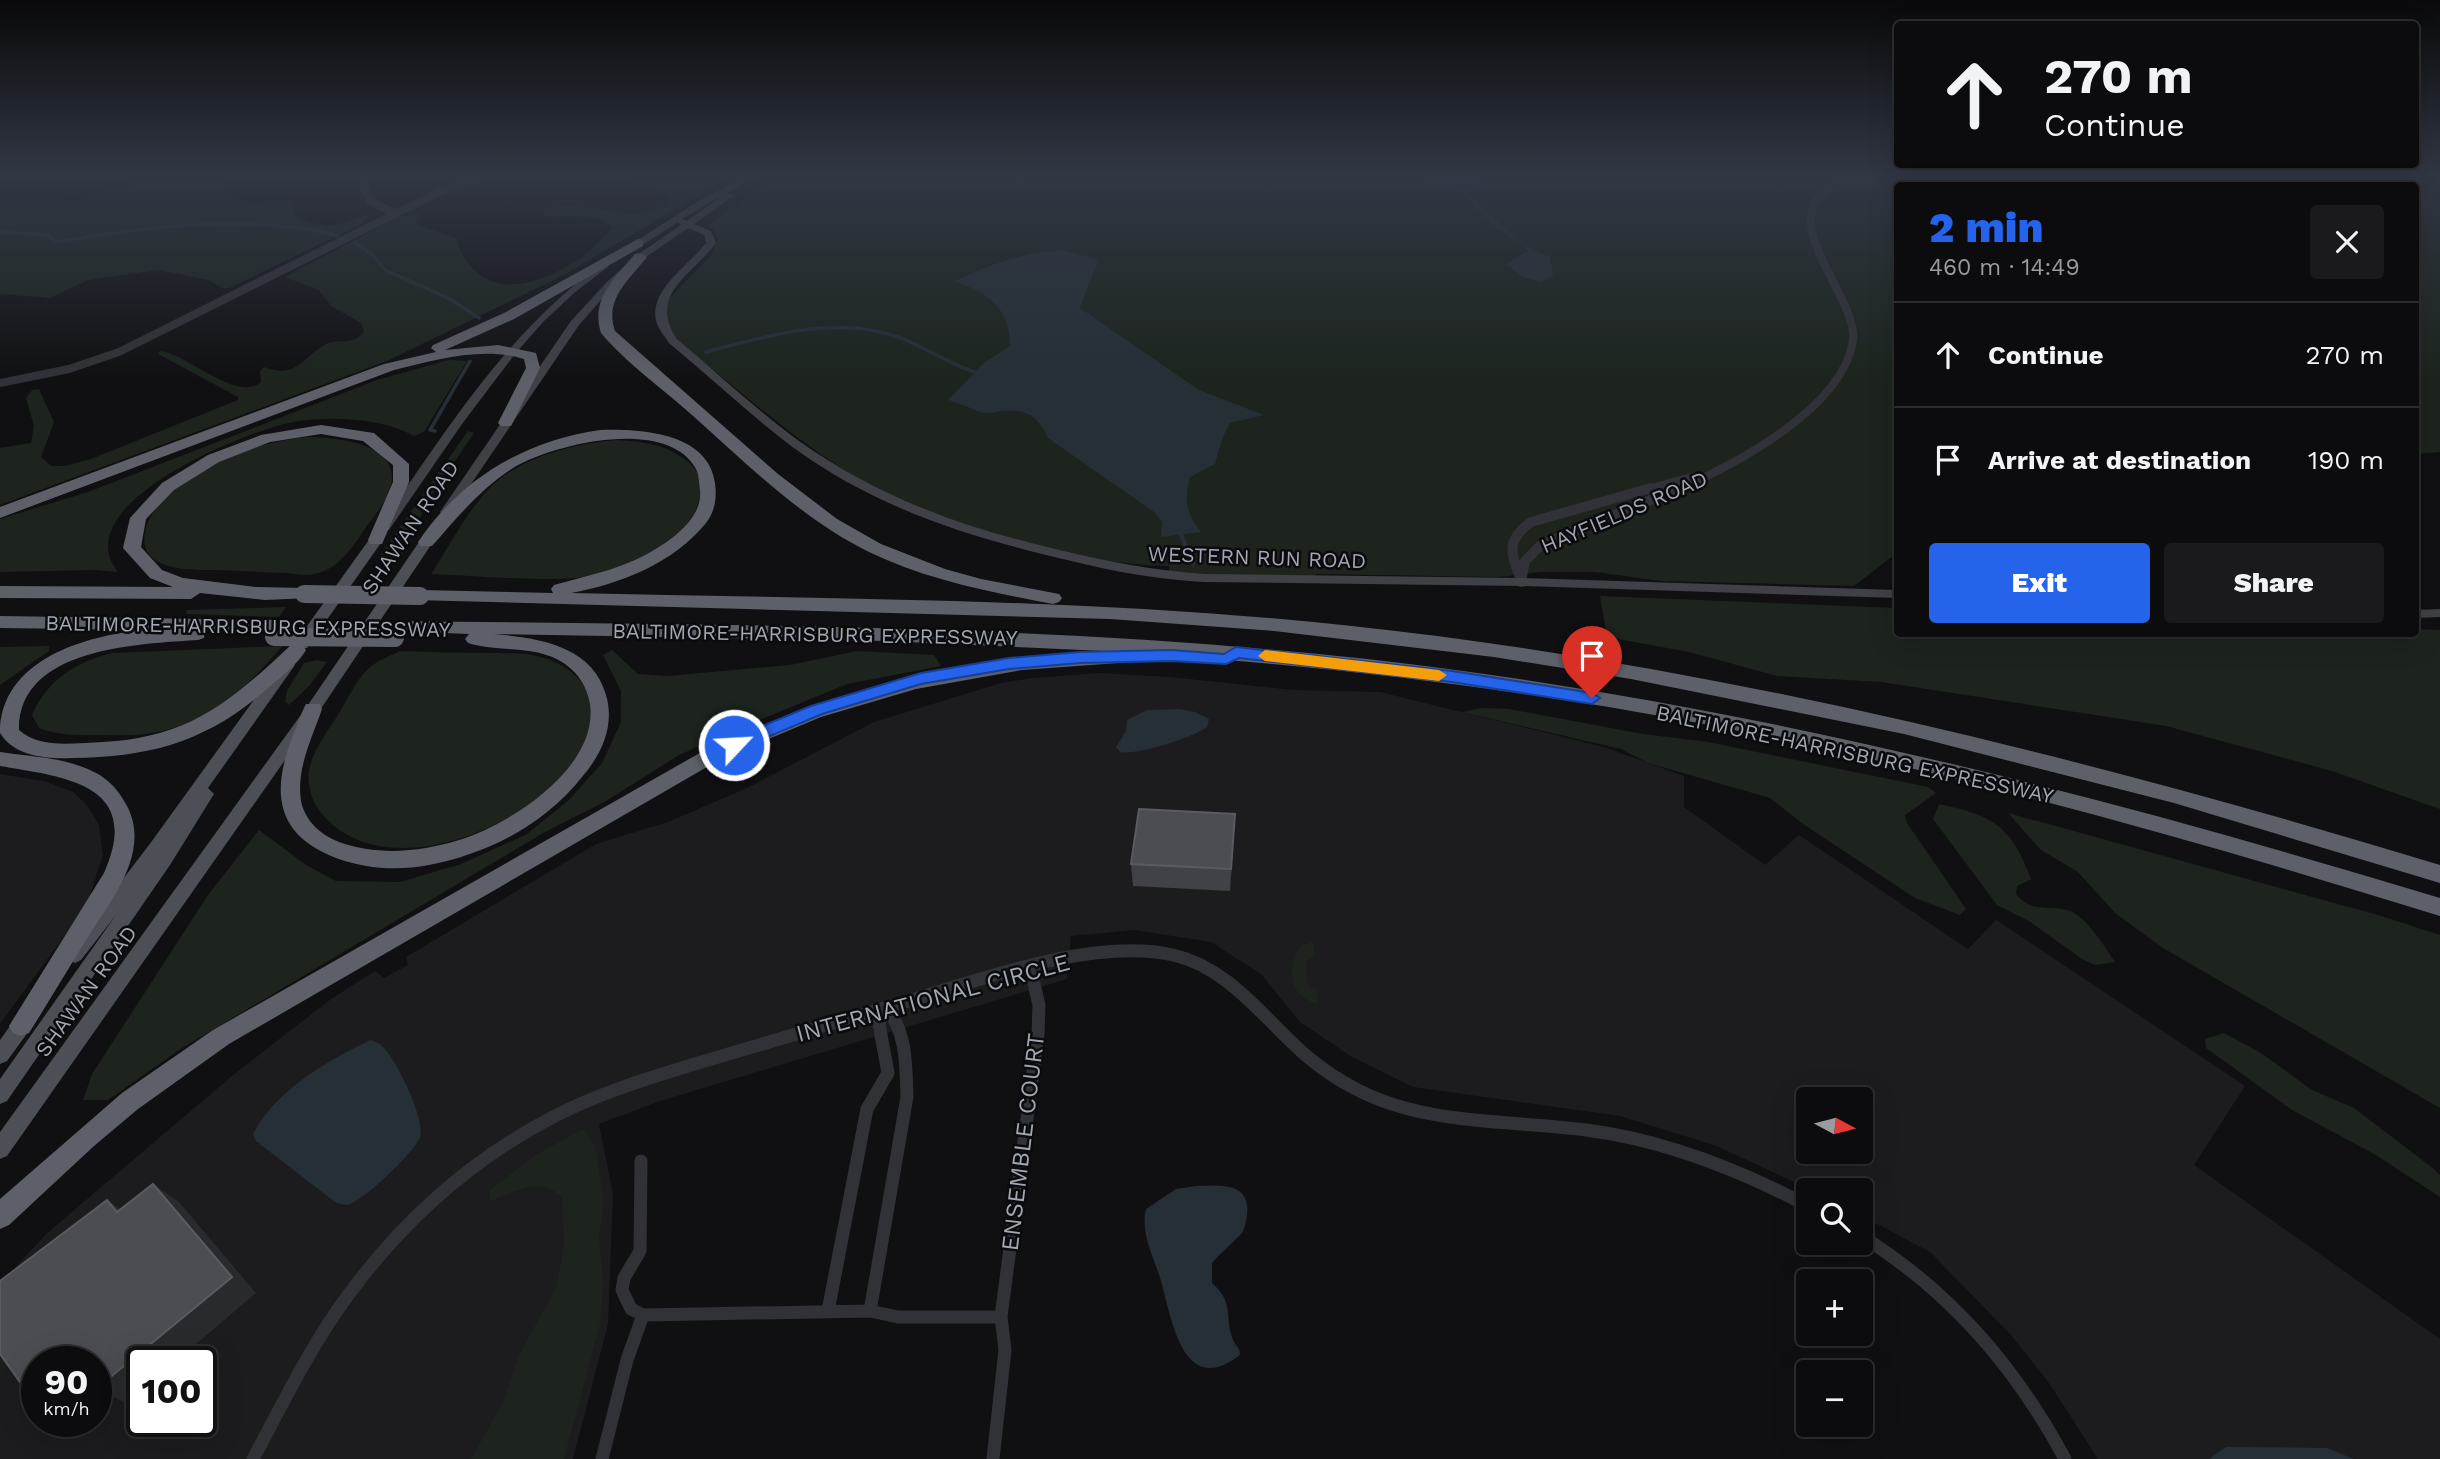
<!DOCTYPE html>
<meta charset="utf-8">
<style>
:root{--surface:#0c0c0e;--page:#1a1a1c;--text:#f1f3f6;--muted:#9a9b9e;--line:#2c2c2e;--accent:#2563eb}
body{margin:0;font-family:"Work Sans",sans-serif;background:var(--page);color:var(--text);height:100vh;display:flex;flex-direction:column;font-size:26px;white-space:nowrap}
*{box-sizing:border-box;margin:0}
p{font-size:23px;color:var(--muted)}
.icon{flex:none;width:38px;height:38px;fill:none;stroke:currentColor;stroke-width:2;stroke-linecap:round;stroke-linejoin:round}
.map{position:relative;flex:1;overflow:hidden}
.sheet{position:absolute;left:1894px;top:182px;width:525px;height:455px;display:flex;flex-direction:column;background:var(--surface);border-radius:7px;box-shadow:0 7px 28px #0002,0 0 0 2px var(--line)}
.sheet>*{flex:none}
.guide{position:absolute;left:1894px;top:21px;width:525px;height:147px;border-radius:7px;box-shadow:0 7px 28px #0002,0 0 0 2px var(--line);background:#0c0c0e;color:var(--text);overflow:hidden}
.needle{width:46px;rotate:97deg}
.tools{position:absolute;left:1796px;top:1087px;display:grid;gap:14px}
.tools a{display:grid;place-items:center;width:77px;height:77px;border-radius:7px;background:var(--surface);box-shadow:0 7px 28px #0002,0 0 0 2px var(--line);font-size:35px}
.speed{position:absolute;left:21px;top:1346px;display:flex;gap:14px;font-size:35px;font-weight:700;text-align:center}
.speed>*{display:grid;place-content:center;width:91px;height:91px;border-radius:50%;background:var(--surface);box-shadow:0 7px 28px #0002,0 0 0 2px var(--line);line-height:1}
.speed small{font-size:18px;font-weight:400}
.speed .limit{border:4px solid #111;border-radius:10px;background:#fff;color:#111}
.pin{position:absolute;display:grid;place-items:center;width:60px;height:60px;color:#fff;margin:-72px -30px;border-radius:50% 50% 50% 0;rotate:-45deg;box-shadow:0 0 7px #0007}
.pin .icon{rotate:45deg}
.me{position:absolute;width:77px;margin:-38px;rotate:65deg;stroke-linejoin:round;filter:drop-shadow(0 0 5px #0008)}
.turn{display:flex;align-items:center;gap:24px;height:147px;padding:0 35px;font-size:32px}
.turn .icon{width:91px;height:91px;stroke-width:2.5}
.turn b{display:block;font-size:49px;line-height:60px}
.round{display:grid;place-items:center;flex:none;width:74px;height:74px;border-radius:7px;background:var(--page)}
.headline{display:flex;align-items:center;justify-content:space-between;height:119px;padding:0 35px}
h1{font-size:42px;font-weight:800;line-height:52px;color:var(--accent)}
.action{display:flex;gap:14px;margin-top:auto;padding:14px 35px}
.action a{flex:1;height:80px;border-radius:7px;background:var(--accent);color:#fff;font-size:28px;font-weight:800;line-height:80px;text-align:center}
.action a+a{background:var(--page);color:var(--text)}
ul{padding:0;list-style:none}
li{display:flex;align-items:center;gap:21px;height:105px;padding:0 35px;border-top:2px solid var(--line)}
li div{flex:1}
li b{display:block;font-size:26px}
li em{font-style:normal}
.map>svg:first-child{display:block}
</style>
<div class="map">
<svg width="2440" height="1459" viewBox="0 0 2440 1459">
<rect width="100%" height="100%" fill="#101012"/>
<path fill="#1c1c1f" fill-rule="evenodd" d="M1100 673 1170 677 1293 690 1380 692 1604 747 1684 776V807L1765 865 1799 835 1968 949 1996 920 2245 1086 2194 1165 2440 1339V1459H2098L2049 1383 2011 1335 1930 1252 1860 1215V1190H1811L1717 1146 1620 1116 1413 1087 1352 1057 1300 1022 1261 974 1211 942 1134 930 1071 936 1067 979 660 1101 599 1124 613 1194 608 1324 573 1459H0V1284L46 1234 233 1075 331 999 375 971 384 978 408 965 406 957 596 844 668 822 747 788 874 722 1001 683 1033 678ZM1808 1099H1860V1152H1808ZM37 1362H96V1421H37ZM142 1362H201V1421H142Z
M0 774 44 781 73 792 87 805 99 825 103 855 87 905 0 1024Z"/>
<path fill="#1c241d" d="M147 177H230L223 189 225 196 255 204 287 199 293 202 296 218C308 222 321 227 334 225 348 223 358 214 372 215L360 225 229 288H222L209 280 158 270 88 280 50 298 0 294V197L82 200 129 185Z
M628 177H730L564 275 387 361 0 505V448L31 443 34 426 26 398 32 390 39 389 54 422 41 457 51 466H65L91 459 238 400V397L158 354 160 351C186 353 237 403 261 382L260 371 264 367C296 379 301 359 323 346 338 336 350 348 364 332L361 323 331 306 319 290 285 277 398 217 423 213 416 219 417 225 456 238C459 246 462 256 468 263 497 302 547 280 581 258 592 250 603 237 613 228 600 212 566 217 547 216L544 214V209C583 196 641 230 670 201L668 196 631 183Z
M773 177H2155V186H1897V553L1854 586 1661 581 1595 572H1540L1499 577 1316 574V577H1243L1169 573V566C1079 565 937 526 859 479 810 450 767 414 723 378 700 359 658 335 667 301L710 256 718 241 714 230 707 226Z
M2299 177H2440V452L2415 454V186H2282L2280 182Z
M449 360 467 361 424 432 414 436C382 418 335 416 299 421 250 428 63 504 118 572L96 570 0 572V519L88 492 377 380Z
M468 431 474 433 427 502 401 558H378Z
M306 437C332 437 401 442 391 485 387 502 374 516 364 530 352 548 338 570 314 574 306 576 296 574 287 573 263 572 238 571 213 570 194 570 161 571 148 553 140 540 146 524 153 513 187 465 249 444 306 437Z
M616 440C653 442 681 447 703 479 698 526 677 541 637 560 617 569 597 576 576 578 529 581 478 576 431 574 451 544 469 506 496 482 529 455 575 444 616 440Z
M1600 596 1897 608V634H2415V629L2440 630V809L2332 771 2166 726 1881 682 1777 676 1689 652 1607 637Z
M286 607 279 617 187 614 186 610Z
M49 646V651L0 685V647Z
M282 646C247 689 203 727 145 734 131 736 116 735 102 735 79 735 60 736 39 728L32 715C48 679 76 662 112 653Z
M612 650 638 674 667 676 790 665 857 651 934 655 941 666 847 684 755 722 679 755 606 801 545 832 182 1048 108 1100H83L92 1074 208 895 259 830 306 865 336 881 400 882 461 864 527 834 569 800 602 763 621 722V691L603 655Z
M400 651C430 652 460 653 490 653 504 654 519 652 532 655 567 661 603 689 590 727 582 750 568 778 548 793 518 814 484 833 448 842 402 854 348 850 319 810 311 800 307 783 309 770 313 751 326 733 336 718 346 703 355 681 368 669 376 661 390 656 400 651Z
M317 660 327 662 309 686 289 705 285 701 287 691 304 663Z
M1482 708 1509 709 1643 734 1708 742 1928 787 1936 793 1905 815 1907 823 1966 909 1960 915 1915 898 1803 824 1770 798 1648 763 1621 749 1462 712Z
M1939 804C1992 815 2012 826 2031 879L2017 886 2016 894C2031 913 2046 905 2067 910 2085 914 2105 947 2115 962L2095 965 2082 959 2029 921 1997 905 1933 819Z
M2008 813 2378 915 2440 935V1108L2163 948 2115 913 2078 872 2041 850Z
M1313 942 1315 955 1306 962 1307 982 1310 988 1317 989V1004C1288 995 1285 968 1302 945Z
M2224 1033 2261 1053 2312 1090 2354 1108 2434 1169 2440 1175V1197L2376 1155 2292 1110 2206 1048 2205 1039Z
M583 1129 595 1145 604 1200 599 1237 603 1284 600 1324 564 1459H471L504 1400 518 1357 557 1286 564 1245 562 1197C539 1176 515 1192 490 1201V1190L537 1154Z"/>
<path fill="#262f36" d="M1413 177H1475L1482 186 1467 191C1493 217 1516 245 1550 257L1553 276 1541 282 1523 277 1506 264 1528 251 1524 245 1497 228 1460 190Z
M1062 250 1098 260 1080 308 1199 390 1264 415 1230 423 1222 439 1215 464 1190 477C1184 501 1186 513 1201 532L1161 537 1162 522 1154 512 1048 438C1039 416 1025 408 1000 411 995 412 989 414 984 413 973 410 960 403 948 400L984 363 1010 346C1010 308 989 294 955 281 992 263 1021 254 1062 250Z
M1180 709 1195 712 1209 719 1207 727C1194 737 1136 756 1120 752L1116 747 1126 731 1127 720 1147 710Z
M371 1040C374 1042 378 1042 381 1045 395 1056 426 1120 420 1137 415 1152 365 1199 350 1204 345 1206 340 1204 335 1202L256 1141 253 1134C276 1090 328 1060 371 1040Z
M1196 1186C1221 1185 1251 1182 1247 1215 1246 1222 1245 1230 1240 1235 1231 1245 1221 1252 1212 1263V1283C1235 1303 1224 1317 1233 1340 1236 1347 1240 1347 1240 1355 1183 1399 1172 1320 1161 1281 1154 1257 1140 1234 1146 1209L1176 1189Z
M2226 1447 2327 1448 2354 1459H2209Z"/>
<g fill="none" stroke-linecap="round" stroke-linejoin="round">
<path stroke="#262f36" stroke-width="3.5" d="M0 232 48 235 54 241H64C136 228 207 220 279 226 299 228 319 230 338 236
M354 242 372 254 385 270 450 299 479 318
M706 352C768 336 835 315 898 337 926 347 953 367 982 374
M435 431 430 430 470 361"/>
<path stroke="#262f36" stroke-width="4.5" d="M1180 532 1193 564"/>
<path stroke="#313237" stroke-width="8" d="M368 177 364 188 371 201 396 214
M1966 177 2007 186
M2160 186 2161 177
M0 383 69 369 119 352 441 191 480 177
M1644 490 1695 476
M1676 490C1733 466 1844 408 1853 340 1858 298 1776 222 1828 190 1838 184 1852 181 1863 177"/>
<path stroke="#313237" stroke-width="10" d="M1521 580C1511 553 1505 541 1531 522L1651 488
M1521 582 1525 561 1541 545 1680 488"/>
<path stroke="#313237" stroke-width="13" d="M641 1161 640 1251 624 1278 622 1290 631 1309 643 1315 870 1311 898 1317H1001
M1860 1235C1950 1291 2015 1366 2065 1459
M828 1311 867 1109 888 1073 879 1024 885 1008C907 1028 906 1069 907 1097L870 1311
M253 1459C283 1403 311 1345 349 1294 403 1221 472 1159 553 1117 599 1093 649 1078 698 1063 764 1043 832 1024 898 1004 977 981 1092 937 1173 955 1231 968 1266 1022 1309 1058 1337 1081 1371 1099 1405 1108 1464 1124 1526 1122 1586 1130 1665 1140 1738 1169 1808 1206
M602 1459 627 1360 643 1315
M993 1459 1005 1350 1001 1317 1038 1034 1039 1005 1030 967"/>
<path fill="#3f4147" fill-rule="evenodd" d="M744 177H754L727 193 735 195 694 224 711 231 716 243C692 275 647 295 677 339 717 373 757 410 799 441 877 496 956 525 1047 547 1100 560 1150 570 1204 574L1521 578 1897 590V598L1521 586 1204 582C1147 579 1098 568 1042 554 950 531 869 503 791 446 749 414 710 377 669 343 665 337 660 331 657 324 646 292 689 265 706 243L704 235 688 228 643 259 614 285 579 325 450 515H442L440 512 442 509 571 321 608 281 637 255 681 225 678 222 630 253H624V249L697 202ZM726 193 687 221 682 219Z
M601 264 609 266 574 293 543 322 515 354 462 424 389 530H381L379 527 381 524C449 427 504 336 601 264Z
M2440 609V617L2415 618V610Z"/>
<path fill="#4d4f56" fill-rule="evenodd" d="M376 536 383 540 307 648H297L295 644 297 640 371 537Z
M426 538 433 542 318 713 7 1156 0 1159V1132L308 705 421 539Z
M287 660 295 665 208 788 214 794 170 865 7 1101 0 1104V1079L116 915 81 960 75 963 69 960 66 955 69 950 152 841 282 661Z
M27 1010 34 1012 36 1018 34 1024 7 1061 0 1064V1040L20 1012Z"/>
<path fill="#5d6068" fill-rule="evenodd" d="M638 239 643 240V246L514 319 445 350 498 345 536 353 540 368 511 426H501L498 423 526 368 524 359C482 346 435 360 394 370L0 518V507L384 364 436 352 431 348 433 345 504 313Z
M640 253 647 257C629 280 604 299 615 331L778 474 837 519 881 544 945 569 981 579 1059 594 1062 598 1059 602 1053 604C990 592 927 580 869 552 802 519 747 464 692 415 664 390 624 361 601 333 590 300 615 277 635 254Z
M321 425 374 433 409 464V482L382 544H370L368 540 393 482V465L363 441 321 434 270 442 219 462 174 490 146 519 141 547 162 570 183 578 257 587 304 588 313 594 310 598 265 600 200 593 191 599 0 598V586L173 587 150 578 123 548 130 518 162 483 208 455 261 435Z
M600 430C640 429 708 432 715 483 717 497 715 512 706 523 674 563 620 584 571 593 831 599 1092 598 1352 626 1722 666 2084 757 2440 865V883L2174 803 1904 734 1631 679 1494 657 1274 631 1110 619 414 600 411 596 420 590 553 593 551 589 554 585C589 575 623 569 654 550 675 538 703 516 700 490 699 483 699 475 696 469 667 416 553 444 513 468 480 489 457 518 432 546H420L418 542C461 478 525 441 600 430Z
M0 616 281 620 287 622 290 626 287 630 281 632 205 631 204 638 198 640C140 644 18 647 19 730 37 746 61 744 85 743 182 741 222 710 291 645H303L306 650C298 664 281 677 268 688 208 741 152 757 72 758 47 759 15 757 0 733 0 660 85 635 146 630L0 628Z
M402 621C724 625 1047 624 1367 659 1733 700 2088 791 2440 898V916C2176 834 1910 759 1637 712 1472 683 1306 665 1139 653L1141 656 1138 661 1132 662 1022 670 916 689 821 717 719 760 229 1044 138 1109 94 1146 9 1225 0 1229V1199L122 1093 213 1030 705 750 807 707 916 675 1022 657 1104 651 885 641 494 634C538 638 592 645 606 695 615 725 602 754 582 777 545 824 488 854 429 865 398 871 366 869 336 858 276 835 271 793 292 738 297 727 300 715 306 704H320L322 709C312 738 296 769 301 801 305 821 321 835 339 842 378 856 420 852 459 840 511 824 599 767 590 704 587 687 579 674 565 664 537 644 500 653 468 643L465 639 469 634 396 631 393 627 396 623Z
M0 752C31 757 65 757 94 772 109 779 119 791 127 806 152 854 109 902 85 942 66 972 48 1003 29 1033L21 1036 13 1033 9 1026 104 873C144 783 63 777 0 766Z"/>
<path stroke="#5d6068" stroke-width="18" d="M304 594 420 596
M274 637 395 638"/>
</g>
<path fill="#414247" d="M1234 836 1230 891 1133 886 1131 864Z"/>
<path fill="#292a2d" d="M1235 814 1234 836 1230 891 1231 869Z
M153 1184 179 1202 256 1293 175 1362H142V1390L126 1403 99 1390 96 1392V1375Z
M107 1200 134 1218 117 1212Z"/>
<path fill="#4c4d53" stroke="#595b62" stroke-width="2" d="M1139 809 1235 814 1231 869 1131 864Z
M153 1184 232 1277 96 1389V1362H37V1402L35 1403 0 1354V1281L107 1200 117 1212Z"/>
<linearGradient id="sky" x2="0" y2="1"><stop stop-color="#09090a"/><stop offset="0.46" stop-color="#313744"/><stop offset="1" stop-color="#313744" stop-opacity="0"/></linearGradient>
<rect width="2440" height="381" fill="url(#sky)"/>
<path fill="#2563eb" stroke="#184099" stroke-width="2" d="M1236 647 1452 671 1592 693 1600 698 1592 704 1452 682 1239 658 1226 664 1172 661 1080 663 1009 669 921 684 822 714 734 751 726 745 728 740 811 706 921 673 1009 658 1080 652 1172 650 1224 654Z"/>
<path fill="#f59e0b" d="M1265 650 1439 670 1447 675 1439 681 1265 661 1258 656Z"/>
<g text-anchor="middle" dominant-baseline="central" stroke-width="5" stroke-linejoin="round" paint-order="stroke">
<g font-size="21" fill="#a1a6b3" stroke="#0b0b0d">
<text transform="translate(1624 512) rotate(-23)">HAYFIELDS ROAD</text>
<text transform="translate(410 527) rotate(-56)">SHAWAN ROAD</text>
<text transform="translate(1257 557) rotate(2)">WESTERN RUN ROAD</text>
<text transform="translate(248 626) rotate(1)">BALTIMORE-HARRISBURG EXPRESSWAY</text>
<text transform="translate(815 634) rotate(1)">BALTIMORE-HARRISBURG EXPRESSWAY</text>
<text transform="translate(1855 754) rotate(12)">BALTIMORE-HARRISBURG EXPRESSWAY</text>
<text transform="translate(86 991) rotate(-54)">SHAWAN ROAD</text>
</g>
<g font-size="24" fill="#a1a6b3" stroke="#0b0b0d">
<text transform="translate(933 998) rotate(-15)">INTERNATIONAL CIRCLE</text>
<text transform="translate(1023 1142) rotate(-83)">ENSEMBLE COURT</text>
</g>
</g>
</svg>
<div class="tools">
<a><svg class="needle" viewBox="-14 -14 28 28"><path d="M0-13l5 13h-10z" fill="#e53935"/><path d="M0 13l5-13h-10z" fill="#9a9b9e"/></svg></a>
<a><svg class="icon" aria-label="search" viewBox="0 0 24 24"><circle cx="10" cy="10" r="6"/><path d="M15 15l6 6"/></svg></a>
<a>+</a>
<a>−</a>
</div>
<div class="speed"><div>90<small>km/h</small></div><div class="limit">100</div></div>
<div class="pin" style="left:1592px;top:698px;background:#d93025"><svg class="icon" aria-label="arrive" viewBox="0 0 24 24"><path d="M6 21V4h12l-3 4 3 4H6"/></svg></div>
<svg class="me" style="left:734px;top:745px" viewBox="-20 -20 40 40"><circle r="17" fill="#2563eb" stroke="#fff" stroke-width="3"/><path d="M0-11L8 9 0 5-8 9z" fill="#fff"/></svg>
<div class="guide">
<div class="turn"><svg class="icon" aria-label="ahead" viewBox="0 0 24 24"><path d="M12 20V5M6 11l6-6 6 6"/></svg><div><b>270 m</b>Continue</div></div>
</div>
<section class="sheet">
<div class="headline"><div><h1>2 min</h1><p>460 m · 14:49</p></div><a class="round"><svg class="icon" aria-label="close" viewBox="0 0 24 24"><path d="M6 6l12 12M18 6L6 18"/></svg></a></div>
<ul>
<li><svg class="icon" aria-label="ahead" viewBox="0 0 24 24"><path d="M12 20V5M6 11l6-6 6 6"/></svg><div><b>Continue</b></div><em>270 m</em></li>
<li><svg class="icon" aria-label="arrive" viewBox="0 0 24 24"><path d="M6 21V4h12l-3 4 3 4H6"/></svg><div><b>Arrive at destination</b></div><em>190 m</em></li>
</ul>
<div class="action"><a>Exit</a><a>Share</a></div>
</section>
</div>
